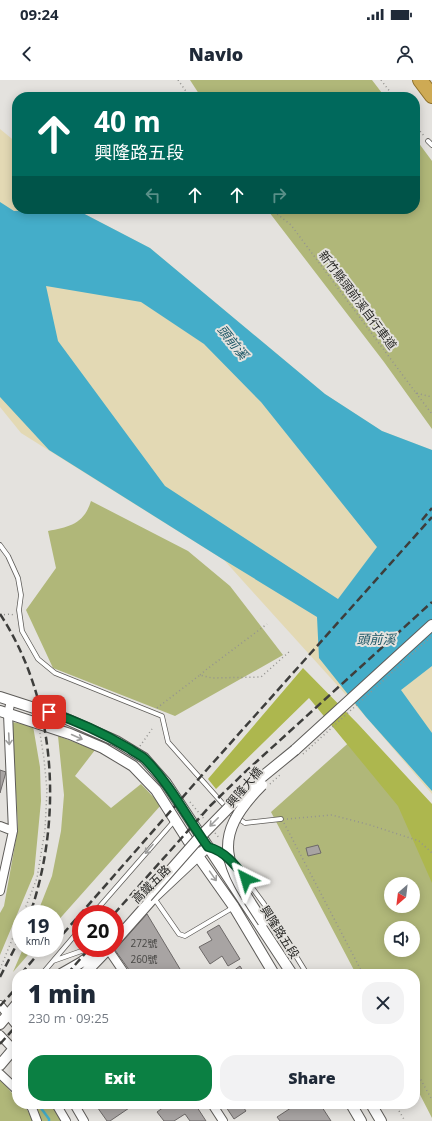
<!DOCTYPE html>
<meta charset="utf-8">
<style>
:root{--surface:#fff;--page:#f2f2f3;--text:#1f2937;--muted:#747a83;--accent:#0b8043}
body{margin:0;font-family:"Open Sans","Noto Sans TC",sans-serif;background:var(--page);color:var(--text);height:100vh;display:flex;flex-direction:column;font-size:15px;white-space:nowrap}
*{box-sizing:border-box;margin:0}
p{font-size:13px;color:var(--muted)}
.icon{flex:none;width:22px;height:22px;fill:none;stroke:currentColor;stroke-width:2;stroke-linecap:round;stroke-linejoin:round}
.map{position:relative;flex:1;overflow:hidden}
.side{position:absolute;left:12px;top:889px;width:408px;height:140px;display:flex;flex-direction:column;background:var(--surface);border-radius:16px;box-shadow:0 2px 10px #0003}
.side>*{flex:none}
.guide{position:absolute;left:12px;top:12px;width:408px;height:122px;border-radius:16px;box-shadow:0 2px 10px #0003;background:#00695c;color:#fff;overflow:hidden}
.needle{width:26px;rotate:208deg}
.buttons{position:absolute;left:384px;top:797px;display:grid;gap:8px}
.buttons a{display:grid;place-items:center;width:36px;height:36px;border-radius:50%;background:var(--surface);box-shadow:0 2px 10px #0003;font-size:20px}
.speed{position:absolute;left:12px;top:825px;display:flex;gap:8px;font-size:20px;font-weight:700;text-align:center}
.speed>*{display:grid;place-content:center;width:52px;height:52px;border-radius:50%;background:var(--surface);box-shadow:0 2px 10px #0003;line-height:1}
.speed small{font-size:10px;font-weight:400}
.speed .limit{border:6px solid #d22;background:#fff;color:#111}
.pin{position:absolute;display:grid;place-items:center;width:34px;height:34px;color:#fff;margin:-17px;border-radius:8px;box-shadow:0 2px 6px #0006}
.me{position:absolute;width:44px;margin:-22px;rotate:320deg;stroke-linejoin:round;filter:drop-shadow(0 0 3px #0008)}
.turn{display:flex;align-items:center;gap:14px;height:84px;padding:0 16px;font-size:18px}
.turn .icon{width:52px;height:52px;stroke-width:2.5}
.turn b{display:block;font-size:28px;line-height:34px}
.lanes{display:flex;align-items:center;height:38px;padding:0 16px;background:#0003;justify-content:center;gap:20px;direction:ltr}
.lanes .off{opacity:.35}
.round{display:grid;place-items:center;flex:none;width:42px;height:42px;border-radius:16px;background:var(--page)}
.overview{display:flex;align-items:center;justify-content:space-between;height:68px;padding:0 16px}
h1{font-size:24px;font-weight:800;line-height:30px}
.button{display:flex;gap:8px;margin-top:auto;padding:8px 16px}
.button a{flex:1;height:46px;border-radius:16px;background:var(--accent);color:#fff;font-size:16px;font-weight:800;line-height:46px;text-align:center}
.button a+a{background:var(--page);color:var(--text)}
.status{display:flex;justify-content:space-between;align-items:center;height:28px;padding:0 20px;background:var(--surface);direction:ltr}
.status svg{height:11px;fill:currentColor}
header{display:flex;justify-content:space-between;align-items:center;height:52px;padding:0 16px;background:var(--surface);font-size:18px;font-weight:800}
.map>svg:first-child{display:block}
</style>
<div class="status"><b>09:24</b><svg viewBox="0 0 49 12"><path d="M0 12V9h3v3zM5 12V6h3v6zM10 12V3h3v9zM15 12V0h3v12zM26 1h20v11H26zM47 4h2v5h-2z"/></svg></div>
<header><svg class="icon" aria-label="back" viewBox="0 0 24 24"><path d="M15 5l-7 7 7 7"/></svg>Navio<svg class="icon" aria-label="person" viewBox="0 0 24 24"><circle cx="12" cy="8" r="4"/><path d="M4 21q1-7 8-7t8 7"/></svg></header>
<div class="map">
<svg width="432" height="1041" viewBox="0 0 432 1041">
<rect width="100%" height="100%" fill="#e4e2de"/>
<path fill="#b0b779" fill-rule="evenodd" d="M190 0H372L385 17H201Z
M415 58 432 81V349L384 282 269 132V129H415Z
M91 421 188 471 230 506 283 575 175 636 53 588 26 530 56 488 48 451C69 447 84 444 91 421Z
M12 642 33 646 40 687 41 721 34 794 0 875V833L4 826 18 748Z
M363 650 432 739V1038L415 1005V894H356L271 732ZM391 804H413V826H391ZM391 848H413V870H391Z
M58 656 95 670 75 696 111 728 141 704 161 725 55 844V834H37L52 796 61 751 64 715Z
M23 868H34L13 892 22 871Z
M0 999 17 1019V1024H22L28 1031 33 1041H0Z
M33 1024H51L61 1041H39Z"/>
<path fill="#adb74e" d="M303 588 358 644 432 724V803L398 726 309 618 216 709 208 699Z"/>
<path fill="#e3d9b4" d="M0 49 17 63V129H75L150 168 325 314 382 351 432 370V714L366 637 224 480 21 353 0 327Z"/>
<path fill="#44adc9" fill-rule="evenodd" d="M0 122 14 131 75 129 150 168 325 314 382 351 432 370V586L401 610 432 653V711L366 637 319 578 317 537 224 480 49 370 0 317ZM46 206 141 222 204 264 261 322 377 467 338 519 165 406 58 261Z"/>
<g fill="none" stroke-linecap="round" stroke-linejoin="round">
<path stroke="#44adc9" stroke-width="2.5" d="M16 998 17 999
M38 1024 49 1039V1041"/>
</g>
<path fill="#a8a4a3" stroke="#6d6968" d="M0 690 6 692 0 713Z
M318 765 321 773 308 776 306 768Z
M147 834 183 894H132L115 870Z
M219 845 240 879 228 886 222 876 210 884 199 867 212 860 207 852Z
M240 886 245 894H229Z
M95 1024H135L110 1041H107Z
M168 1024H195L206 1041H190L185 1034 174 1041H164L157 1032Z
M224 1024H241L246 1031 234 1039Z
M297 1024H320L331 1041H280L277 1037Z"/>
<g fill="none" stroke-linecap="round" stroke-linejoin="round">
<g stroke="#5e5c59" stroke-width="5.5">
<path id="service" d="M428 61 432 65
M0 465 8 476 18 498 21 515 19 530 22 551 38 579 55 593 162 636 168 662 232 734 245 743 281 739
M210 767 219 770 227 777
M236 786 264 824 307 894
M154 818 179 854 185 856 234 827
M93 834 175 740
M53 881 81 848
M42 894 53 881 90 868"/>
</g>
<g stroke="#5e5c59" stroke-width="10">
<path id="minor" d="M0 746 13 751
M0 811 13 751 8 634 11 620
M108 869 125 894
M0 925 17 946
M0 955 17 973
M0 994 17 1010
M29 1024 32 1028 37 1041
M56 1024 66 1041
M74 1024 84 1041
M212 1024 223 1041"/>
</g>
<g stroke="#5e5c59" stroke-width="12">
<path id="tertiary" d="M0 617 62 637 116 661 144 678 166 703 292 894
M0 631 70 654 103 668 133 686 156 710 198 776 234 827 274 894
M295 670 432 545
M115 861 154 817 203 771
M61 894 82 882 100 868
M84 894 109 868
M0 944 17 924
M0 985 17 965
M351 1024 361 1041
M371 1024 381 1041"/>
</g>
<g stroke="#8c6f29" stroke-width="16">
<path id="trunk" d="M420 0 432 16"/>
</g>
<path stroke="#949390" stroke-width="1.5" stroke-dasharray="1 3" stroke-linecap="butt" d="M178 0 190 17
M381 0 394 17
M415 45 425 57
M271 129 291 145 416 313 432 317
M416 313 432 334
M0 535 11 534 15 536
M200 595 207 589 267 544
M157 628 200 595 212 598 261 597 290 571
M140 666 152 649
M190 722 205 740
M287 739 332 735 370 745 419 761 432 773
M284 743 363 894
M215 753 220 759
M23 834 37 798 45 750 47 710 44 679 40 653
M0 889 21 838
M415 989 432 1020
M395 1024 405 1041"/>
<use href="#service" stroke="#fff" stroke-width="4"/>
<use href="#minor" stroke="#fff" stroke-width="8"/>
<use href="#tertiary" stroke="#fff" stroke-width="10"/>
<use href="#trunk" stroke="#ceaa54" stroke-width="14"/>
<path stroke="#3e3e3c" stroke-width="2.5" stroke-dasharray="8 4" stroke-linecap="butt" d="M422 440 432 428
M0 534C57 621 63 738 30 834
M114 834 210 726 244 693 432 522
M55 863 203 694 432 437
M21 894 43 868
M67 894 90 868
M0 897 21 856
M0 926 17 907
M0 964 17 945"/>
<g stroke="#5e5c59" stroke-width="12" stroke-linecap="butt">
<path id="tertiary-bridge" d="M262 705C208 759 226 786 263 842
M147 817 199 758 246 710 295 670"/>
</g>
<path stroke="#949390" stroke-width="1.5" stroke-dasharray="1 3" stroke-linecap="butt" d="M303 674 432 556
M270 704 281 694"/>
<use href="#tertiary-bridge" stroke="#fff" stroke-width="10"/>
</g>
<defs><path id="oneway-shaft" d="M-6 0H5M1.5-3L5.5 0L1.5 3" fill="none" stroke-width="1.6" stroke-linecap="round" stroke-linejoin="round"/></defs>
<g stroke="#9e9e9d">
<use href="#oneway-shaft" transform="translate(77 657) rotate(24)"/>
<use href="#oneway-shaft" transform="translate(9 659) rotate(87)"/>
<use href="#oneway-shaft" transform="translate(214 742) rotate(135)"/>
<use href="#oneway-shaft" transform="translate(149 769) rotate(131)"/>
<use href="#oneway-shaft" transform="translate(213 796) rotate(55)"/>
</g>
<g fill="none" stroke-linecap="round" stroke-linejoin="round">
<g stroke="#07532c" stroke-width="10">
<path id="route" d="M49 632C77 641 105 654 130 669 135 673 141 675 145 679 170 704 187 738 208 767 225 771 236 786 246 799"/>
</g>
<use href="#route" stroke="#0b8043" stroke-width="7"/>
</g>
<g text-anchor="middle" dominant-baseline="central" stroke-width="4" stroke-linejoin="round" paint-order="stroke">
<g font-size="10" fill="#484745">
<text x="144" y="863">272號</text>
<text x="144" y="879">260號</text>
</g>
<g font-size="12" fill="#282826" stroke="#e4e2de">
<text transform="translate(358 220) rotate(53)">新竹縣頭前溪自行車道</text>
<text transform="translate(244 707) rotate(-50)">興隆大橋</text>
<text transform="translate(151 804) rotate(-45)">高鐵五路</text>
<text transform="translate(280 852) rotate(57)">興隆路五段</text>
</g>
<g font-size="13" font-style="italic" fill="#1a5463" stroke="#e4e2de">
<text transform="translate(233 262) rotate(51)">頭前溪</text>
<text x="376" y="559">頭前溪</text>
</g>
</g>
</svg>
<div class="buttons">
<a><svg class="needle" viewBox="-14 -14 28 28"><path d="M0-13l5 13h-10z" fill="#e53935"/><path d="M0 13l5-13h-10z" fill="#747a83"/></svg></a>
<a><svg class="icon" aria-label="sound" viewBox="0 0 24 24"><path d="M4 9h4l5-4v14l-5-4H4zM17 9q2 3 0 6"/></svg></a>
</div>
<div class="speed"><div>19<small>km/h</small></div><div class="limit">20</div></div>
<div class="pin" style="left:49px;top:632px;background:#d93025"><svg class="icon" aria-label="arrive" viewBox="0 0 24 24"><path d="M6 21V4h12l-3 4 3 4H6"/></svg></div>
<svg class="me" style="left:246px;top:799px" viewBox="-20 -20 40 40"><path d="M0-17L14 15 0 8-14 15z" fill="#0b8043" stroke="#fff" stroke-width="4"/></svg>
<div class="guide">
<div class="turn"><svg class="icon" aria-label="ahead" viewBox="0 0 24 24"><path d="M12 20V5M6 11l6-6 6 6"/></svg><div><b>40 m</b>興隆路五段</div></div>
<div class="lanes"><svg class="icon off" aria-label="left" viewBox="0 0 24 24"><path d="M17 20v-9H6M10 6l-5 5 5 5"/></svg><svg class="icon" aria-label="ahead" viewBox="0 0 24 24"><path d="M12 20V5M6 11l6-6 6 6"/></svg><svg class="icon" aria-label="ahead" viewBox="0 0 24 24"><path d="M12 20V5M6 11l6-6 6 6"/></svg><svg class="icon off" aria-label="right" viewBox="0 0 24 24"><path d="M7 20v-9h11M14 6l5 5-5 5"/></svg></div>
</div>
<section class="side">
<div class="overview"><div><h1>1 min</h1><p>230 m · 09:25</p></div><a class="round"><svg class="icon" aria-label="close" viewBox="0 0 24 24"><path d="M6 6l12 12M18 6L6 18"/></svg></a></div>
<div class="button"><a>Exit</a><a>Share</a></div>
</section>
</div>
